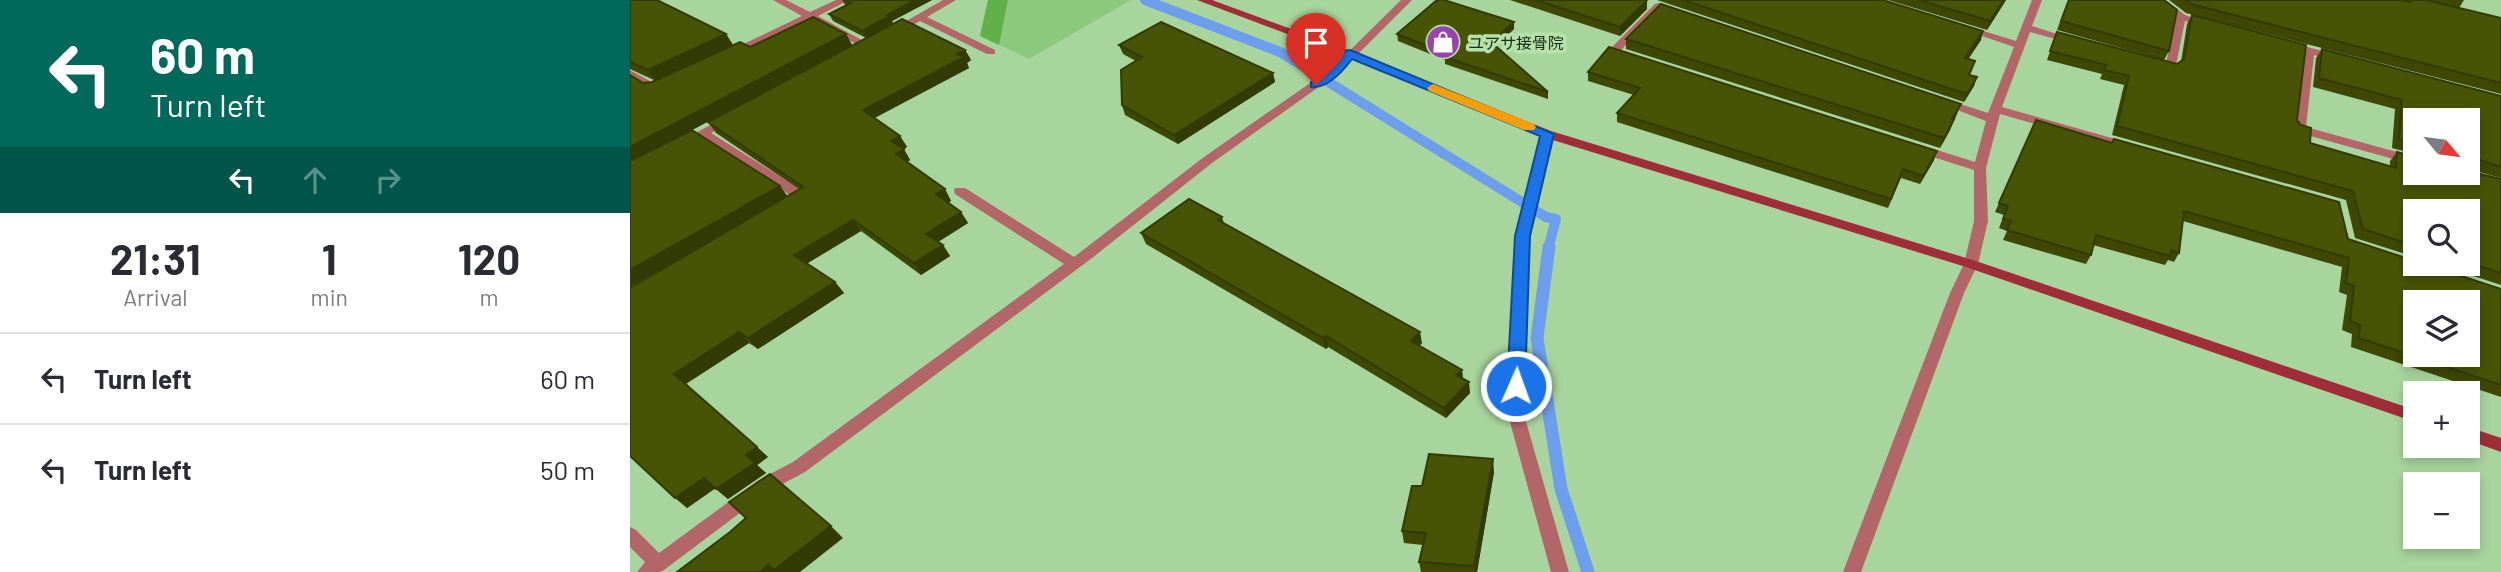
<!DOCTYPE html>
<meta charset="utf-8">
<style>
:root{--surface:#fff;--page:#f7f7f7;--text:#2b2b33;--muted:#7c7c81;--line:#e1e1e2}
body{margin:0;font-family:Barlow,"Noto Sans JP",sans-serif;background:var(--page);color:var(--text);height:100vh;display:flex;flex-direction:column;font-size:26px;white-space:nowrap}
*{box-sizing:border-box;margin:0}
p{font-size:23px;color:var(--muted)}
.icon{flex:none;width:38px;height:38px;fill:none;stroke:currentColor;stroke-width:2;stroke-linecap:round;stroke-linejoin:round}
.map{position:relative;flex:1;overflow:hidden}
.sheet{display:flex;flex-direction:column;background:var(--surface);width:630px}
.sheet>*{flex:none}
.guide{background:#00695c;color:#fff;overflow:hidden}
.needle{width:46px;rotate:119deg}
.fabs{position:absolute;left:1773px;top:108px;display:grid;gap:14px}
.fabs a{display:grid;place-items:center;width:77px;height:77px;border-radius:0px;background:var(--surface);box-shadow:0 4px 10px #0003;font-size:35px}
.pin{position:absolute;display:grid;place-items:center;width:60px;height:60px;color:#fff;margin:-72px -30px;border-radius:50% 50% 50% 0;rotate:-45deg;box-shadow:0 0 7px #0007}
.pin .icon{rotate:45deg}
.me{position:absolute;width:77px;margin:-38px;rotate:2deg;stroke-linejoin:round;filter:drop-shadow(0 0 5px #0008)}
.turn{display:flex;align-items:center;gap:24px;height:147px;padding:0 35px;font-size:32px}
.turn .icon{width:91px;height:91px;stroke-width:2.5}
.turn b{display:block;font-size:49px;line-height:60px}
.lanes{display:flex;align-items:center;height:66px;padding:0 35px;background:#0003;justify-content:center;gap:35px;direction:ltr}
.lanes .off{opacity:.35}
.eta{display:flex;justify-content:space-evenly;align-items:center;height:119px;text-align:center}
.eta b{font-size:42px;font-weight:700;line-height:49px}
ul{padding:0;list-style:none}
li{display:flex;align-items:center;gap:21px;height:91px;padding:0 35px;border-top:2px solid var(--line)}
li div{flex:1}
li b{display:block;font-size:26px}
li em{font-style:normal}
main{display:flex;flex:1;min-height:0}
.map>svg:first-child{display:block}
</style>
<main>
<section class="sheet">
<div class="guide">
<div class="turn"><svg class="icon" aria-label="left" viewBox="0 0 24 24"><path d="M17 20v-9H6M10 6l-5 5 5 5"/></svg><div><b>60 m</b>Turn left</div></div>
<div class="lanes"><svg class="icon" aria-label="left" viewBox="0 0 24 24"><path d="M17 20v-9H6M10 6l-5 5 5 5"/></svg><svg class="icon off" aria-label="ahead" viewBox="0 0 24 24"><path d="M12 20V5M6 11l6-6 6 6"/></svg><svg class="icon off" aria-label="right" viewBox="0 0 24 24"><path d="M7 20v-9h11M14 6l5 5-5 5"/></svg></div>
</div>
<div class="eta">
<div><b>21:31</b><p>Arrival</p></div>
<div><b>1</b><p>min</p></div>
<div><b>120</b><p>m</p></div>
</div>
<ul>
<li><svg class="icon" aria-label="left" viewBox="0 0 24 24"><path d="M17 20v-9H6M10 6l-5 5 5 5"/></svg><div><b>Turn left</b></div><em>60 m</em></li>
<li><svg class="icon" aria-label="left" viewBox="0 0 24 24"><path d="M17 20v-9H6M10 6l-5 5 5 5"/></svg><div><b>Turn left</b></div><em>50 m</em></li>
</ul>
</section>
<div class="map">
<svg width="1871" height="572" viewBox="0 0 1871 572">
<rect width="100%" height="100%" fill="#a8d59d"/>
<path fill="#8dc97d" d="M358 0H501L399 59 350 36Z"/>
<path fill="#60b149" d="M358 0H378L369 45 350 36Z"/>
<g fill="none" stroke-linecap="round" stroke-linejoin="round">
<path stroke="#6d9eed" stroke-width="10" d="M515 0 650 52 916 217 926 219 918 249"/>
<path stroke="#6d9eed" stroke-width="13" d="M919 247 907 338 931 489 958 572"/>
<path fill="#b36667" fill-rule="evenodd" d="M143 0H156L180 12 206 0H219L188 16 241 45 240 47H232L180 20 105 56H97V52L172 16Z
M313 0H326L297 17 365 50V54H357L290 21 268 33H260L259 31Z
M771 0H782L711 71 582 163 462 258 175 472 139 491 34 570 30 572H7L15 562 0 547V527L6 530 29 553 127 481 163 462 434 264 325 194 324 191 325 188H335L444 257 574 157 703 67Z
M1402 0H1412L1402 26 1449 41 1444 44 1400 32 1372 107 1503 144 1505 147 1499 151 1370 114 1356 168 1358 221 1348 264 1334 293 1231 572H1213L1320 293 1334 264 1344 221V170L1284 151 1282 148 1288 144 1345 162 1356 121 1306 102 1312 98 1358 113 1384 47 1332 29 1337 26 1386 41Z
M1516 0 1537 1 1555 15 1583 24 1578 27 1555 21 1545 70H1537L1521 64 1527 61 1536 63 1546 18 1529 5Z
M1029 3 1034 6 1033 8 991 50 1003 54V58L999 59 980 53V49L1025 4Z
M1659 42 1711 56 1713 58 1707 61 1684 55 1676 127 1785 157V165L1666 132 1664 129 1673 52 1655 47 1654 45Z
M0 70 27 85 33 86 35 88C23 97 11 85 0 78Z
M98 115 104 119 102 122 81 133 178 194 179 197C176 203 167 206 160 204L159 201 163 197 72 138 54 147 48 143Z
M917 130 923 134 900 236 893 411 939 572H921L877 411 886 236 911 134Z"/>
<path fill="#a02e39" fill-rule="evenodd" d="M567 0H582L724 52 921 131 1346 261 1785 410V422L1336 267 913 137 716 56Z
M1838 427 1871 438V452L1838 440Z"/>
</g>
<path fill="#3e4804" d="M0 0 96 34 103 45 120 47 216 34 222 45 62 130 150 186 157 196 169 189 86 133 78 122 335 50 341 60 337 63 339 68 244 118 270 136 277 147 273 149 280 160 277 162 315 189 321 201 318 203 331 212 338 223 308 242 313 245 320 256 291 275 231 231 177 263 205 282 214 293 128 349 119 343 56 384 138 457 127 465 136 473 98 499 85 488 57 508 13 83 22 82 26 81 0 69Z
M212 0H302L262 21 236 38 203 21 199 14 216 6Z
M880 0H1016L1017 9 990 36Z
M1027 0H1253L1351 40 1338 59 1340 75 1347 77 1344 86 1334 102Z
M1258 0H1376L1357 30Z
M1438 0 1539 51 1534 60 1427 30Z
M1539 0H1834L1829 8 1871 18V94L1556 13Z
M1562 15 1667 120 1680 143 1760 166V161L1767 152 1871 179V285L1807 264H1838V212H1785V257L1725 238 1716 200 1482 135 1494 85 1470 79 1472 74 1417 60 1427 32 1547 64 1551 62 1557 24Z
M884 22V29L866 46 918 92V99L815 64V60L768 41 767 34Z
M996 39 1327 114 1320 130 1310 148 996 49Z
M489 45 643 73 645 82 548 144 495 115 492 105 506 61 493 54Z
M1692 49 1871 96V178L1838 169V121H1785V154L1762 148 1765 109 1683 87 1686 58Z
M958 72 1304 160 1290 184 1271 178 1258 208 987 122V113L1004 95 958 81Z
M1406 120 1481 143 1484 139 1718 239 1871 289V397L1721 347 1722 334 1712 330 1717 295 1709 292 1712 267 1553 221 1549 253 1544 262 1538 260 1535 265 1463 245 1461 255 1456 264 1373 240 1377 231 1369 228 1374 215 1365 212Z
M592 217 594 223 792 343 789 346 832 370 833 379 840 393 816 418 698 347 696 349 516 244 511 233Z
M864 472 847 572H791L789 562 793 545 774 543 772 531 792 486Z"/>
<path fill="#323b04" d="M285 0H302L262 21 263 23 236 38 232 31 257 15Z
M1017 0V9L990 36V27Z
M1374 0H1376L1357 30 1360 21Z
M884 22V29L862 49 861 42Z
M1353 31 1351 40 1333 67 1335 58Z
M96 34 103 45 27 81 18 70Z
M216 34 222 45 0 163V147Z
M335 50 341 60 337 63 339 68 239 121 233 110Z
M643 73 645 82 548 144 544 135Z
M1347 77 1344 86 1334 102 1337 94Z
M1331 104 1327 114 1318 129 1322 119Z
M1324 119 1320 130 1310 148 1314 138Z
M270 136 277 147 268 152 261 141Z
M274 149 280 160 273 165 266 154Z
M1307 151 1304 160 1290 184 1293 176Z
M150 186 158 197 0 287V270Z
M315 189 321 201 313 206 306 194Z
M331 212 338 223 303 245 296 234Z
M223 220 231 231 173 266 164 255Z
M313 245 320 256 291 275 284 263Z
M205 282 214 293 128 349 118 338Z
M109 332 119 343 55 384 44 374Z
M790 332 792 343 783 352 781 341Z
M696 336 698 347 696 349 693 338Z
M832 370 833 381 826 375Z
M839 382 840 393 816 418 814 408Z
M127 447 138 457 127 465 136 473 98 499 86 489 116 455Z
M863 459 864 472 847 572H845L844 566Z
M74 478 86 488 57 508 45 498Z
M201 526 213 538 170 572H130L138 565Z"/>
<path fill="#485405" stroke="#323b04" stroke-width="2" fill-rule="evenodd" d="M0 0H27L96 34 18 70 0 62Z
M214 0H285L257 15 260 16 232 31 199 14 221 3Z
M807 0H814L884 22 861 42 918 92 815 57 818 54 767 34Z
M906 0H1017L990 27Z
M1053 0H1253L1353 31 1335 58 1345 61 1339 75 1347 77 1337 94Z
M1289 0H1374L1360 21Z
M1439 0H1534L1547 10 1539 51 1431 21Z
M1556 0H1773L1780 2 1779 0H1796L1871 18V83L1561 4Z
M1031 4 1331 104 1322 119H1324L1314 138 996 39Z
M1562 15 1676 45 1667 120 1671 125 1681 128 1680 143 1766 168 1767 152 1785 157V173H1838V171L1871 179V273L1838 262V212H1785V246L1733 229 1723 191 1487 126 1499 76 1474 70 1476 65 1420 51 1427 32 1547 64 1554 59Z
M183 17 216 34 0 147V75L13 83 22 82 110 42 120 47Z
M272 19 335 50 327 54 334 57 233 110 270 136 261 141 274 149 266 154 315 189 306 194 331 212 296 234 313 245 284 263 223 220 164 255 205 282 118 338 109 332 44 374 127 447 116 455 125 463 86 489 74 478 45 498 0 456V288L173 187 78 122Z
M531 22 643 73 544 135 492 105 491 70 512 57 489 45Z
M979 47 1307 151 1293 176 1273 169 1261 199 987 113 1010 88 958 72Z
M1692 49 1871 96V167L1847 159 1838 160V121H1785V143L1769 139 1772 100 1689 78Z
M1406 120 1482 143 1484 139 1709 202 1718 239 1785 261V264H1795L1871 289V385L1729 338 1730 325 1720 321 1724 286 1716 283 1719 258 1554 211 1549 253 1541 250 1540 256 1466 235 1461 255 1377 230 1381 221 1373 219 1378 206 1369 203ZM1785 303H1838V355H1785Z
M62 130 150 186 0 270V161Z
M559 199 592 217 588 220 790 332 781 341 832 370 826 375 839 382 814 408 696 336 693 338 511 233Z
M799 454 863 459 844 566 789 562 796 533 772 531 782 486H792Z
M140 474 201 526 144 570 138 565 130 572H47L100 532 116 518 99 502Z"/>
<path fill="#1a73e8" stroke="#114b97" stroke-width="2" d="M720 50 924 134 900 236 895 386 892 391H880L877 386 885 236 910 136 722 59C713 71 697 89 681 87V82L703 67 715 51Z"/>
<path fill="#f59e0b" d="M803 84 904 124 906 127 904 130H894L799 91 797 88Z"/>
<defs>
<g id="shop-disc" transform="scale(1.75)"><circle r="9.5" fill="#9a43af" stroke="#b5e2a9"/><path d="M-5-2.5h2.3a2.7 3.5 0 0 1 5.4 0H5L5.5 6h-11ZM-1.5-2.5h3a1.5 2.3 0 0 0-3 0Z" fill="#fff"/></g>
</defs>
<g fill-rule="evenodd">
<use href="#shop-disc" x="813" y="42"/>
</g>
<g text-anchor="middle" dominant-baseline="central" stroke-width="7" stroke-linejoin="round" paint-order="stroke">
<g font-size="16" fill="#1b2c16" stroke="#b5e2a9" text-anchor="start">
<text x="838" y="42">ユアサ接骨院</text>
</g>
</g>
</svg>
<div class="fabs">
<a><svg class="needle" viewBox="-14 -14 28 28"><path d="M0-13l5 13h-10z" fill="#e53935"/><path d="M0 13l5-13h-10z" fill="#7c7c81"/></svg></a>
<a><svg class="icon" aria-label="search" viewBox="0 0 24 24"><circle cx="10" cy="10" r="6"/><path d="M15 15l6 6"/></svg></a>
<a><svg class="icon" aria-label="layers" viewBox="0 0 24 24"><path d="M12 4l9 5-9 5-9-5zM3 14l9 5 9-5"/></svg></a>
<a>+</a>
<a>−</a>
</div>
<div class="pin" style="left:686px;top:85px;background:#d93025"><svg class="icon" aria-label="arrive" viewBox="0 0 24 24"><path d="M6 21V4h12l-3 4 3 4H6"/></svg></div>
<svg class="me" style="left:886px;top:386px" viewBox="-20 -20 40 40"><circle r="17" fill="#1a73e8" stroke="#fff" stroke-width="3"/><path d="M0-11L8 9 0 5-8 9z" fill="#fff"/></svg>
</div>
</main>
